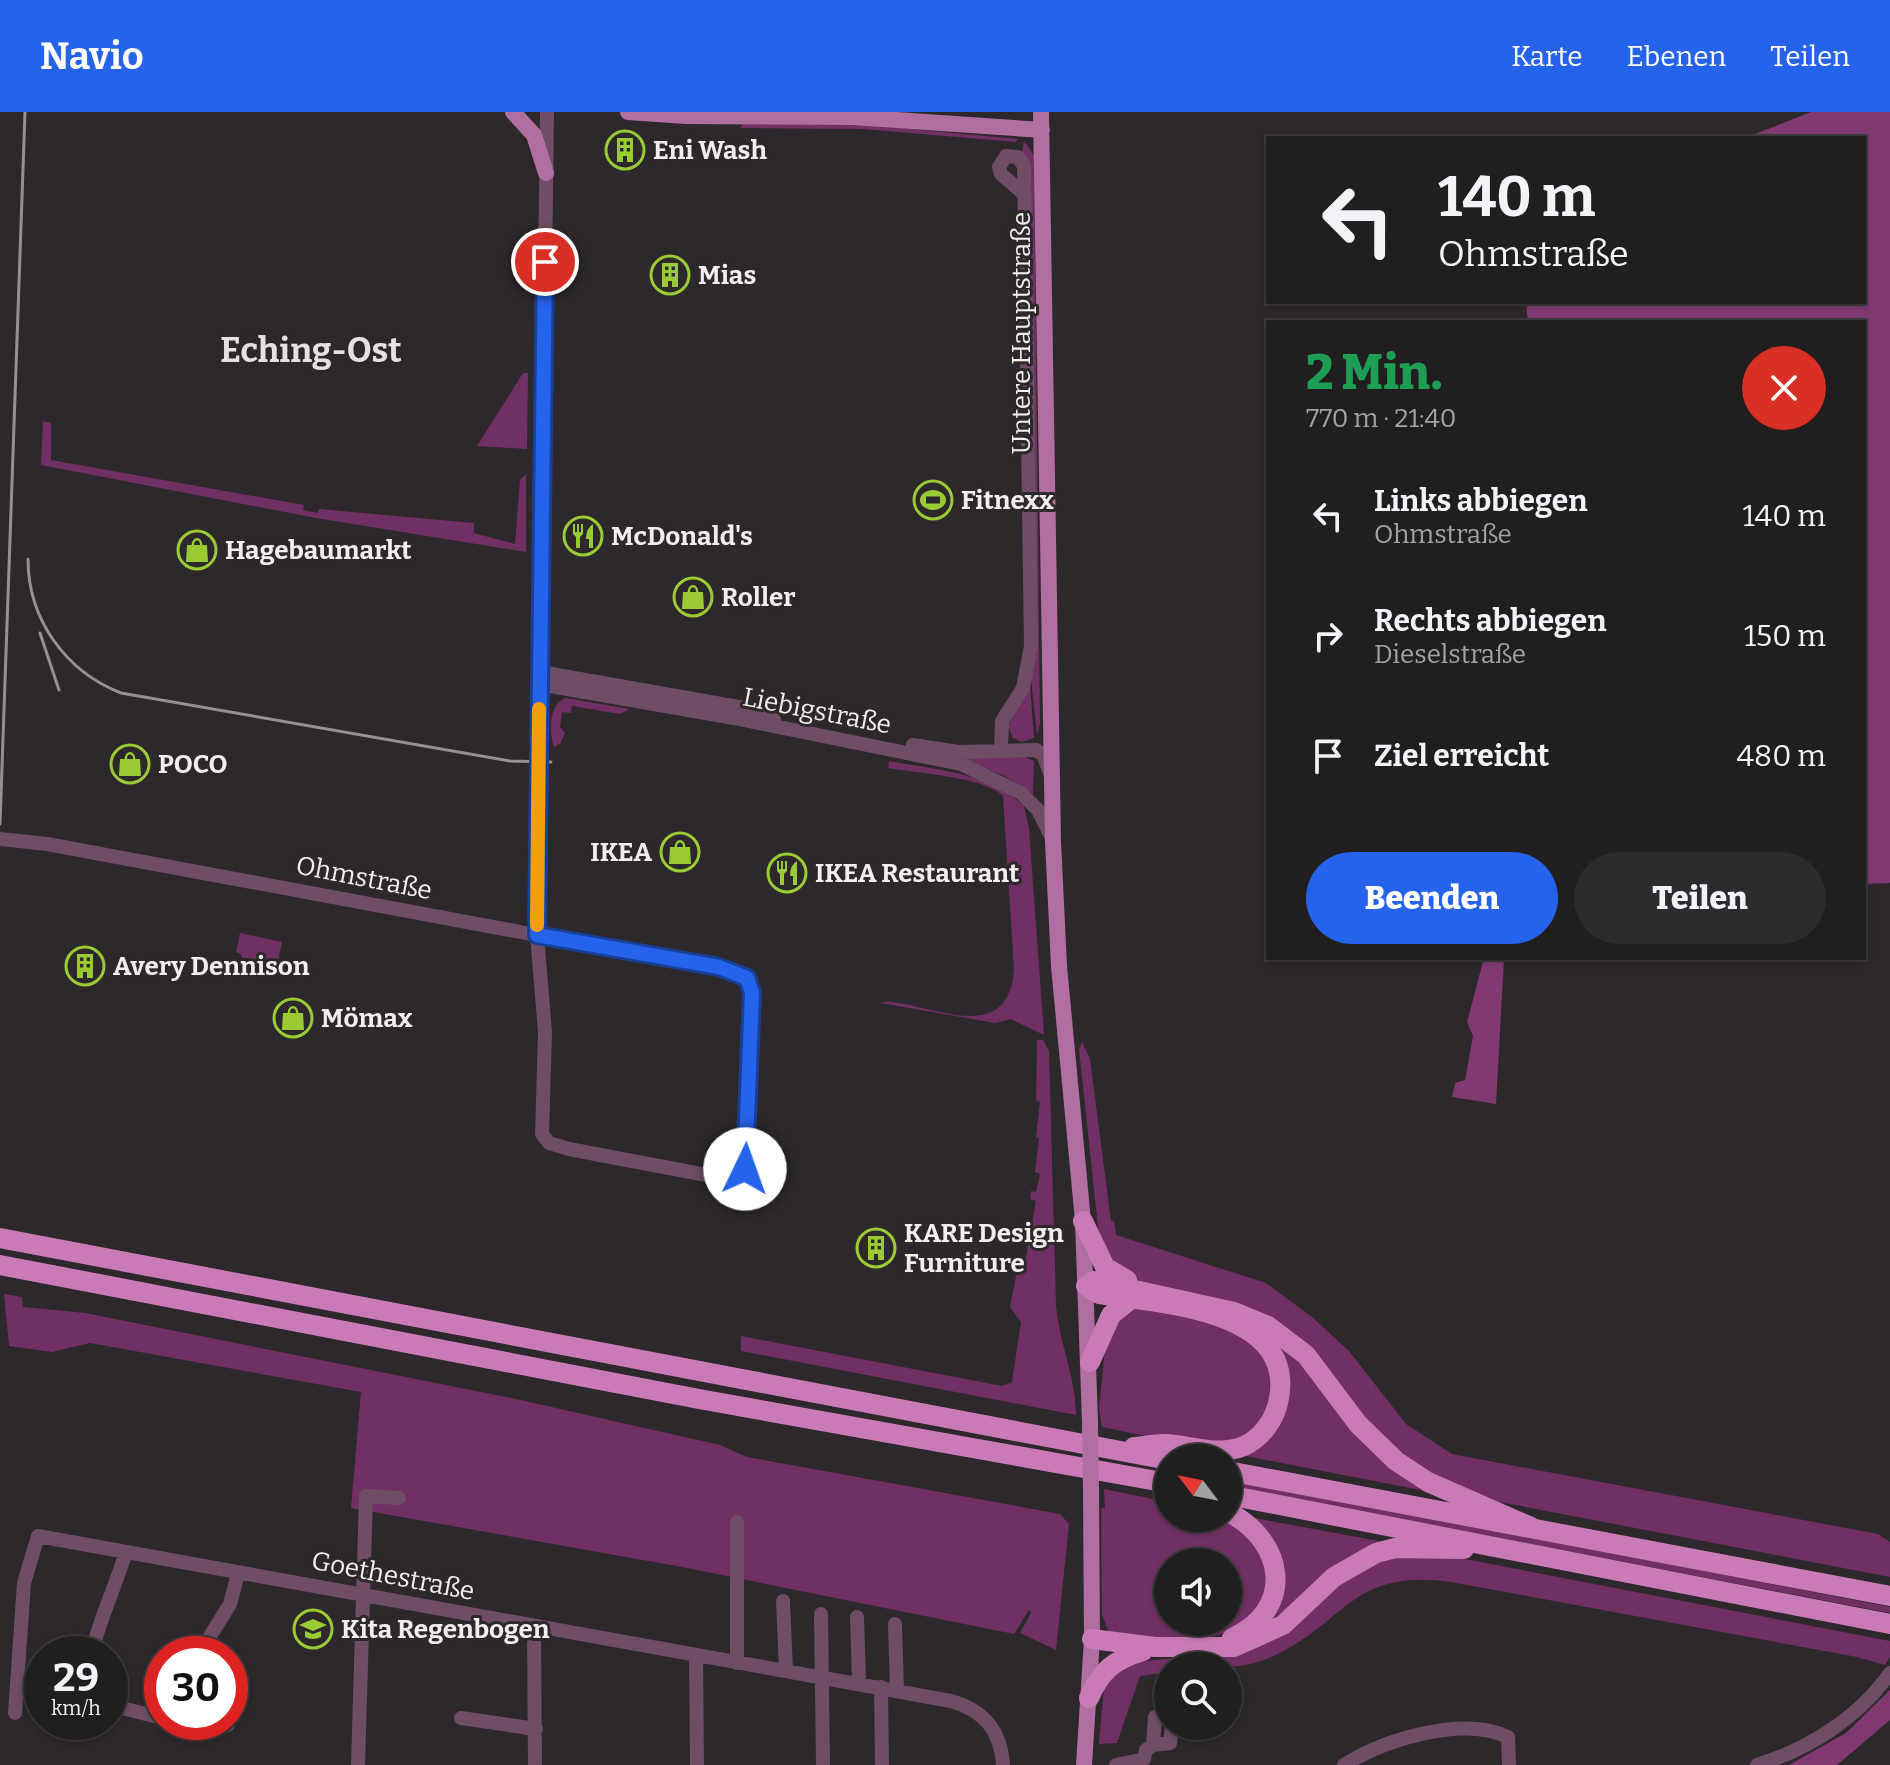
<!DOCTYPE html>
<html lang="de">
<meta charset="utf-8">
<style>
:root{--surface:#211e20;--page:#2d2b2d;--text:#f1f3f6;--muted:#a2a2a5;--line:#3e3c3e;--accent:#2563eb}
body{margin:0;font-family:Bitter,serif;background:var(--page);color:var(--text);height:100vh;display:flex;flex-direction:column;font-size:30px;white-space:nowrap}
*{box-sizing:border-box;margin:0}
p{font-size:26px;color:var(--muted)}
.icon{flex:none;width:44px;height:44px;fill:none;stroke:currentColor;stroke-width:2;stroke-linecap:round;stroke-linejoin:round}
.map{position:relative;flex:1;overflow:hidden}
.panel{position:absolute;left:1266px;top:208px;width:600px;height:640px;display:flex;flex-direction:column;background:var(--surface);border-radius:0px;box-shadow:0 2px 6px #0004,0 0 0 2px var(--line)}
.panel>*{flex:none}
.top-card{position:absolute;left:1266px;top:24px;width:600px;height:168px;border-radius:0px;box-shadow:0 2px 6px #0004,0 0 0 2px var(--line);background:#211e20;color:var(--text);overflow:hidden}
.needle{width:52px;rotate:302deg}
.controls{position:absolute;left:1154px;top:1332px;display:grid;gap:16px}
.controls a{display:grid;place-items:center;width:88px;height:88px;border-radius:50%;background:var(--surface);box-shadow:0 2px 6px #0004,0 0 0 2px var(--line);font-size:40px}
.speed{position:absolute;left:24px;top:1524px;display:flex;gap:16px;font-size:40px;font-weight:700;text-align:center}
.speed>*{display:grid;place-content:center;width:104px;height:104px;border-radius:50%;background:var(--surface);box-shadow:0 2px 6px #0004,0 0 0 2px var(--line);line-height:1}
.speed small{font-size:20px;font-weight:400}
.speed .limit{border:12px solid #d22;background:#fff;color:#111}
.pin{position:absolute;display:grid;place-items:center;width:68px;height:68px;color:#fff;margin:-34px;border:4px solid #fff;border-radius:50%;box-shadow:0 2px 8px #0007}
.me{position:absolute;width:88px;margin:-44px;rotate:3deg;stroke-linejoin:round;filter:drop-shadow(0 0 6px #0008)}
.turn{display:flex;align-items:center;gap:28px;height:168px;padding:0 40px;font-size:36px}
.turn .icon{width:104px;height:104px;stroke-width:2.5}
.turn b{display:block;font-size:56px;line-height:68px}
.round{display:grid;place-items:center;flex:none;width:84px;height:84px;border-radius:42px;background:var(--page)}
.headline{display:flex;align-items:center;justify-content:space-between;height:136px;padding:0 40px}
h1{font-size:48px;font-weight:800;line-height:60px;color:#1e9e55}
.button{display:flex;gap:16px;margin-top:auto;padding:16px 40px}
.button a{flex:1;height:92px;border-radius:48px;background:var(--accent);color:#fff;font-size:32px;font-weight:800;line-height:92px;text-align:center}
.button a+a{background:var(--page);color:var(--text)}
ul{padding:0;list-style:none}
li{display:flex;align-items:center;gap:24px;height:120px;padding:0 40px}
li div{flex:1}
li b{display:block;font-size:30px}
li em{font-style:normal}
header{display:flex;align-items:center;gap:48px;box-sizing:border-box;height:112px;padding:0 40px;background:var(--accent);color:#fff}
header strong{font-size:38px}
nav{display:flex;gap:44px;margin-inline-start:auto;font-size:28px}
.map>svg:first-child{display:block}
</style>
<header>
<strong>Navio</strong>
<nav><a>Karte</a><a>Ebenen</a><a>Teilen</a></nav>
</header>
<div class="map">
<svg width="1890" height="1653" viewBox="0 0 1890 1653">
<rect width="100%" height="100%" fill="#2c282b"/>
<path fill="#713063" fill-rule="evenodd" d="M743 12 867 13 1018 27 1015 30 863 17 740 16Z
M1024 29 1034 43 1040 612 1037 623 1031 566 1036 536 1022 41Z
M523 261H528L527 337 477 334Z
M43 309 51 311V348L304 393 303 398 318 401 319 397 474 411V421L515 432 520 368 526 362V440L316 406 41 353Z
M1030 573 1034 626 1022 630 1013 626 1008 614Z
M566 586 630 597 620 602 572 594 571 601 562 600 560 615 565 621 560 632 554 635C549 620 548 592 566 586Z
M1025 645 1034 649 1033 682 1005 664 959 646Z
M889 649C936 658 987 660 1024 694L1029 717 1044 923 1011 907 995 911 881 891C887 888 896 891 904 892 951 901 1008 926 1014 858L1003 684C984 665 916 661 888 656Z
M240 821 282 830 277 854 241 845V842L236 840Z
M1037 928H1043L1049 939 1056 1193C1059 1231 1076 1265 1076 1303L741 1239V1224L1002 1274 1012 1270 1021 1210 1010 1195 1018 1154 1024 1156 1036 1089 1030 1087 1031 1079 1036 1080 1040 1062 1035 1060 1039 1026 1036 1025 1040 990 1036 988Z
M1082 930 1090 947 1111 1109H1114L1116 1123 1266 1171 1312 1205 1349 1239 1406 1312 1452 1342 1878 1422 1890 1430V1465L1479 1386 1398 1345 1320 1252 1120 1160 1100 1134 1079 937Z
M4 1182 22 1185 23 1195 85 1201 516 1287 720 1333 747 1345 1060 1402 1069 1412 1056 1538 1020 1521 1031 1501 1029 1498 1014 1522 682 1455 351 1396 361 1280 90 1231 52 1240 9 1234Z
M1129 1195 1186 1201 1260 1233 1276 1279 1250 1325 1210 1337 1102 1315 1099 1296 1106 1227Z
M1281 1228 1431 1380 1235 1342 1267 1323 1272 1235Z
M1228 1367 1890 1495V1501L1228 1374Z
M1104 1377 1168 1390V1406H1228L1251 1422 1269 1463C1267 1473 1265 1490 1258 1498 1222 1541 1158 1526 1109 1522L1102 1502 1101 1396H1105ZM1168 1450H1228V1510H1168Z
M1249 1405 1395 1432 1256 1520 1278 1487Z
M1379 1444H1449L1890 1529V1545L1885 1553 1857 1545 1451 1470C1349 1456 1346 1513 1269 1546 1235 1560 1205 1554 1168 1554V1560L1140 1564 1117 1631 1099 1632 1104 1576 1109 1565 1136 1550 1214 1542Z"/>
<path fill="#813972" d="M1811 0H1890V771L1864 772V210H1528L1526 190H1864V26H1745Z
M1484 846H1504L1496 992 1452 985 1455 971 1465 968 1473 924 1467 910Z
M1890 1578V1608L1837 1653H1789L1846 1621Z"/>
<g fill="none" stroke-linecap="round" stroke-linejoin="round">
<path stroke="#6e4d65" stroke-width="14" d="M540 560 744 596 774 608
M539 572 734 606 961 652 1021 681 1038 698 1052 726
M913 633 958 640 1036 638 1043 643 1050 661
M1001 638 1002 609 1023 576 1031 534 1024 54 1018 45 1006 44 999 55 1001 62 1024 82
M0 727 47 732 515 819C529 822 543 824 557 827L719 855 747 866 752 881 746 1045 742 1061 722 1066 569 1037 549 1031 542 1022 545 920 537 823 547 0
M783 1489 786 1558
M821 1502 823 1653
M857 1505 859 1570
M895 1512 897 1578
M534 1516 535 1653
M91 1542C100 1507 115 1475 126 1440
M199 1542 230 1492 238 1462
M696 1543 697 1653
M737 1551V1410
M881 1575 882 1653
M110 1593 162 1606
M15 1601 24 1471 38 1424 951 1589C983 1598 1001 1618 1003 1653
M461 1606 536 1617
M192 1610 228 1613
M1153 1633 1155 1605 1168 1602
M1153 1633 1170 1631 1172 1614
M358 1653 366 1384 399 1386
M1116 1653 1144 1647 1146 1638 1153 1633
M1344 1653C1384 1628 1462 1603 1508 1625L1509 1653
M1757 1653C1809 1637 1858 1606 1890 1561"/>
<path stroke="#b06fa0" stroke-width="16" d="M513 0 534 23 546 61
M628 0 686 4 853 5 1042 18
M1041 0 1053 729 1059 854 1083 1109 1090 1310
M1084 1653 1092 1527 1091 1380"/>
<path stroke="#ca7bb7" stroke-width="20" d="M1083 1109 1105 1155 1127 1168
M0 1126 1168 1348
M0 1153 699 1287 1168 1371
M1090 1250 1111 1203 1131 1187
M1134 1335C1144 1334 1155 1332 1165 1332 1191 1333 1218 1345 1244 1334 1262 1326 1276 1306 1279 1286 1295 1197 1158 1191 1099 1182L1086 1174 1094 1169 1234 1200 1268 1214 1306 1243 1358 1312 1396 1349 1428 1370 1531 1415
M1228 1359 1890 1484
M1228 1383 1890 1512
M1228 1400C1285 1429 1296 1497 1232 1526
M1092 1527 1155 1535H1234L1283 1513 1334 1465 1376 1441 1395 1436 1464 1437
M1089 1586C1101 1558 1114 1548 1143 1539"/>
<path stroke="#949093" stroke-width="3" d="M28 447C28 507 65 559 121 581L510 649 551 650
M40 521 59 578
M0 712 25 0"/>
<path stroke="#b06fa0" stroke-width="16" d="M1090 1310 1091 1380"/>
</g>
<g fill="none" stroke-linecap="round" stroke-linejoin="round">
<g stroke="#184099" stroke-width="20">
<path id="route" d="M545 150 537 823 719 855 747 866 752 881 745 1057"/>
</g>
<use href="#route" stroke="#2563eb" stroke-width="14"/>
<path stroke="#f59e0b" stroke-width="14" d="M537 813 539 597"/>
</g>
<defs>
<g id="building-ring" transform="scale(2)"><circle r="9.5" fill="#2c282b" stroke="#9acb34" stroke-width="1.5"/><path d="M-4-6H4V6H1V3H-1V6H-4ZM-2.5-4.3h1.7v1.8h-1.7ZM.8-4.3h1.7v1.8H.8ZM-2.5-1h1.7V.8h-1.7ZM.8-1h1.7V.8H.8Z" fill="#9acb34"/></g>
<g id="stadium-ring" transform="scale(2)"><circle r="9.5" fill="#2c282b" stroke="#9acb34" stroke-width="1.5"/><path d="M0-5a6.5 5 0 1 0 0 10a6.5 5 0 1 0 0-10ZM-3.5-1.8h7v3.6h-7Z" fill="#9acb34"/></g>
<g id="restaurant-ring" transform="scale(2)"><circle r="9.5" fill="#2c282b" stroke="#9acb34" stroke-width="1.5"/><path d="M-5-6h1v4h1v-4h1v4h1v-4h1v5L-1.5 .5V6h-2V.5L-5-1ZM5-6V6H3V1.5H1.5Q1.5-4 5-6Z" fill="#9acb34"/></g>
<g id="shop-ring" transform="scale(2)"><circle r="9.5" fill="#2c282b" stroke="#9acb34" stroke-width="1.5"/><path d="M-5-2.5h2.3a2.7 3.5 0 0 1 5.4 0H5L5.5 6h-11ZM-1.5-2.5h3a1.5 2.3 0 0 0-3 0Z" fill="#9acb34"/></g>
<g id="school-ring" transform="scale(2)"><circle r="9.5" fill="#2c282b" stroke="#9acb34" stroke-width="1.5"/><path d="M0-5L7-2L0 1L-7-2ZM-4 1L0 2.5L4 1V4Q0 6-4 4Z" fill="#9acb34"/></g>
</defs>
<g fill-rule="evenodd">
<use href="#building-ring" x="625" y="38"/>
<use href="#building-ring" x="670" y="163"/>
<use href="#stadium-ring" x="933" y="388"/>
<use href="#restaurant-ring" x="583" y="424"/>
<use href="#shop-ring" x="197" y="438"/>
<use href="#shop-ring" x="693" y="485"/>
<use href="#shop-ring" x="130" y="652"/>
<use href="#shop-ring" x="680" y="740"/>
<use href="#restaurant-ring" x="787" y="761"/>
<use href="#building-ring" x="85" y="854"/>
<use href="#shop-ring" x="293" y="906"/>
<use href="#building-ring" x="876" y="1136"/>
<use href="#school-ring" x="313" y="1517"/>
</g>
<g text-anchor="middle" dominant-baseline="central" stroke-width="6" stroke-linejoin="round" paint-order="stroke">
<g font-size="26" font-weight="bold" fill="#f1eef0" stroke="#2c282b" text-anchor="start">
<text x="653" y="38">Eni Wash</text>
<text x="698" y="163">Mias</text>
<text x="961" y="388">Fitnexx</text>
<text x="611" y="424">McDonald's</text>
<text x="225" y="438">Hagebaumarkt</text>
<text x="721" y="485">Roller</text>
<text x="158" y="652">POCO</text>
<text x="652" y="740" text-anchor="end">IKEA</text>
<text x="815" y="761">IKEA Restaurant</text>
<text x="113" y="854">Avery Dennison</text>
<text x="321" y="906">Mömax</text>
<text x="904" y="1121">KARE Design<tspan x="904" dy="30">Furniture</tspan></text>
<text x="341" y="1517">Kita Regenbogen</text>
</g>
<g font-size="26" fill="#f1eef0" stroke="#2c282b">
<text transform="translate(1021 221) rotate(-90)">Untere Hauptstraße</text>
<text transform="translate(817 599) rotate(11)">Liebigstraße</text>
<text transform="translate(364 766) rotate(11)">Ohmstraße</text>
<text transform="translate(393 1464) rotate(11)">Goethestraße</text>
</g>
<g font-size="34" font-weight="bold" fill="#e5e0e3" stroke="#2c282b">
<text x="311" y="238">Eching-Ost</text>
</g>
</g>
</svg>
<div class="controls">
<a><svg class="needle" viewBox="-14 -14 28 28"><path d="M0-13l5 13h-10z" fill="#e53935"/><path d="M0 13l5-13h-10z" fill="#a2a2a5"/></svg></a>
<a><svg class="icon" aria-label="sound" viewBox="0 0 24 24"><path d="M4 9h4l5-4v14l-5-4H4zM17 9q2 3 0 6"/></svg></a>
<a><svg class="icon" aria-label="search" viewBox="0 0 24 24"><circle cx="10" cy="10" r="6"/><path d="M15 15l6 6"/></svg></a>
</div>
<div class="speed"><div>29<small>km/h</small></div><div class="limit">30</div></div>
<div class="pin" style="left:545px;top:150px;background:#d93025"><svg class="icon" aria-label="arrive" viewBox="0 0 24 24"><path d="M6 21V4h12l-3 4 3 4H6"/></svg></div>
<svg class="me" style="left:745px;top:1057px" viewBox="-20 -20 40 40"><circle r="19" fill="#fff"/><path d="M0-13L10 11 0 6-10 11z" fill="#2563eb"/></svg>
<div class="top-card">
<div class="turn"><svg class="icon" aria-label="left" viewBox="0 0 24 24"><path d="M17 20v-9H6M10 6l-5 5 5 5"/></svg><div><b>140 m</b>Ohmstraße</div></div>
</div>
<section class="panel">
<div class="headline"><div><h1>2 Min.</h1><p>770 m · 21:40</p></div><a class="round" style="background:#d93025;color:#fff"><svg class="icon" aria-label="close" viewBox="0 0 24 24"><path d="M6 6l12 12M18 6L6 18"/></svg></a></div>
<ul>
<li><svg class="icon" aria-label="left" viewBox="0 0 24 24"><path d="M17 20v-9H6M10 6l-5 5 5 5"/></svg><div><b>Links abbiegen</b><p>Ohmstraße</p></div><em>140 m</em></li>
<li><svg class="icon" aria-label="right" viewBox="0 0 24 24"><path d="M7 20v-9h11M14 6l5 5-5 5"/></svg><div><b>Rechts abbiegen</b><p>Dieselstraße</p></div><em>150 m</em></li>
<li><svg class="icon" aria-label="arrive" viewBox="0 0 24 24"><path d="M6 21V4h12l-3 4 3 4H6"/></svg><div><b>Ziel erreicht</b></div><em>480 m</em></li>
</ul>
<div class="button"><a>Beenden</a><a>Teilen</a></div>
</section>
</div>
